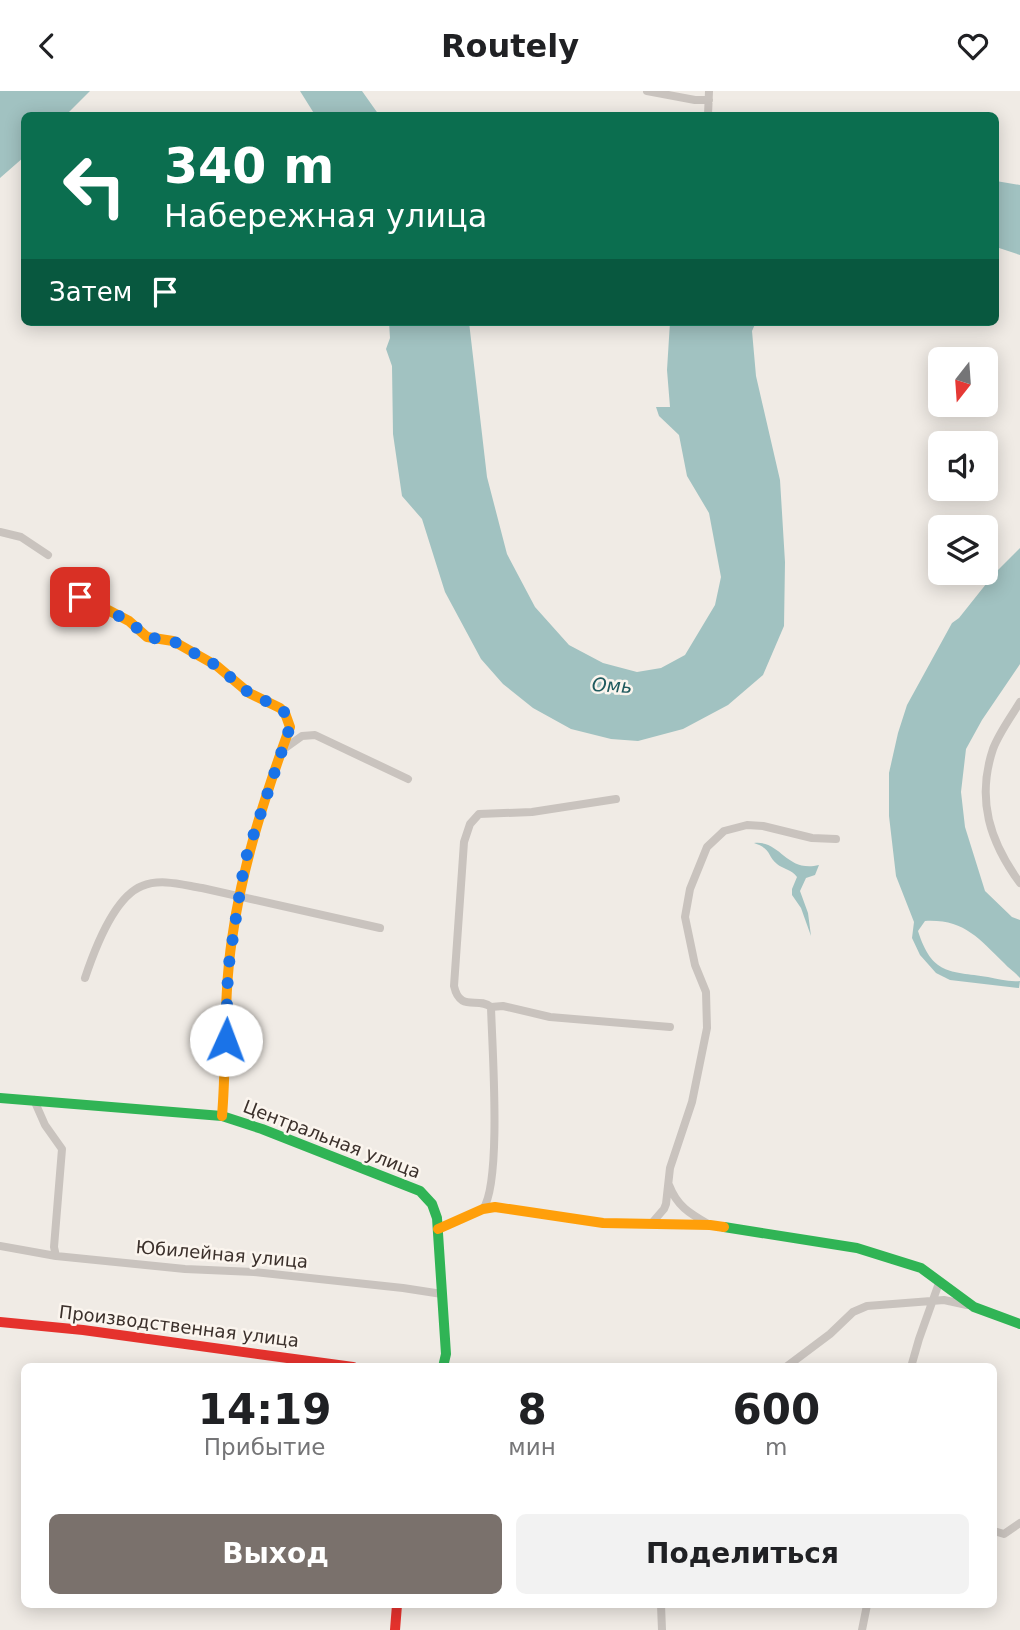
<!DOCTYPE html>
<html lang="ru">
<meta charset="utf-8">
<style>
:root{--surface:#fff;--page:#f2f2f2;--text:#202124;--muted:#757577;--accent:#7a716c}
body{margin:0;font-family:"DejaVu Sans",sans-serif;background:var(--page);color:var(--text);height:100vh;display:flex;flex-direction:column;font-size:26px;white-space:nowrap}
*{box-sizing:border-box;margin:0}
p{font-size:23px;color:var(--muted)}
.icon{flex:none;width:38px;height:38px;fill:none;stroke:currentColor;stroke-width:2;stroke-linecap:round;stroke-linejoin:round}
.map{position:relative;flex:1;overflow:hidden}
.sheet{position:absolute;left:21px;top:1272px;width:976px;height:245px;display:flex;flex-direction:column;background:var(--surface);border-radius:10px;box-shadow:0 4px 18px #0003}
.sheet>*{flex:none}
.banner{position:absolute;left:21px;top:21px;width:978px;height:214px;border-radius:10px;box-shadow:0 4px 18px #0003;background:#0b6e4f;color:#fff;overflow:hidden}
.needle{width:46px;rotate:197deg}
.fabs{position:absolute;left:928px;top:256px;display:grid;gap:14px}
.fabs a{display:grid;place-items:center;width:70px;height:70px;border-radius:10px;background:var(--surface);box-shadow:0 4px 18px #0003;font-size:35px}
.pin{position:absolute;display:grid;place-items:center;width:60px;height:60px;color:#fff;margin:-30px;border-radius:14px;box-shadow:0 4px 10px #0006}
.me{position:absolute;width:77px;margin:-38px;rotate:2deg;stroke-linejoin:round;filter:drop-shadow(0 0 5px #0008)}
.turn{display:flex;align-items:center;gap:24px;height:147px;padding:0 28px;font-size:32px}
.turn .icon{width:91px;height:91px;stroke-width:2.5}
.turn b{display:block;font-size:49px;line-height:60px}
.then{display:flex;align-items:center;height:66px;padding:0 28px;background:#0003;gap:14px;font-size:26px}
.eta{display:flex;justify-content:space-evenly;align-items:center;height:119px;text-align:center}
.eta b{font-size:42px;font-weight:700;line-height:49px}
.primary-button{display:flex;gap:14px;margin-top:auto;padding:14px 28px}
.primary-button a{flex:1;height:80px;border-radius:10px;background:var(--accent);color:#fff;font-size:28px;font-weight:700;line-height:80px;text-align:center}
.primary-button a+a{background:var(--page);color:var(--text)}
header{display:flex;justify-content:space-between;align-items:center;height:91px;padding:0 28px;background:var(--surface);font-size:32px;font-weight:700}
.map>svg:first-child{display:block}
</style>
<header><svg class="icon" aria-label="back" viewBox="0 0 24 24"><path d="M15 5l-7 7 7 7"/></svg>Routely<svg class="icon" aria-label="heart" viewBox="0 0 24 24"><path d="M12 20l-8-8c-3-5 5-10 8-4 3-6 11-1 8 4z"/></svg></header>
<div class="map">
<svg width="1020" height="1539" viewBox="0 0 1020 1539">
<rect width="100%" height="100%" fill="#f0ebe5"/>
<path fill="#a1c2c1" d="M0 0H90L66 24H24V66L0 87Z
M300 0H362L379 24H315Z
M996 90 1020 94V164L996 156Z
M389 231H469L487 386 507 463 535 516 569 554 603 572 637 581 661 577 685 564 715 514 721 486 709 422 687 385 679 344 659 325 656 316H670L667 279 670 231H756L752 240 756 285 780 389 785 471 784 535 763 584 728 614 683 638 638 650 611 648 571 638 533 617 503 593 481 568 445 501 422 428 402 405 393 343 392 275 386 258 390 247Z
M1020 457V573L982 629 966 658 961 701 965 736 985 800 1012 826 1020 829V887C1015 881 1009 878 1004 872 978 847 964 828 925 830L918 840C932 884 949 880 988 886 999 888 1008 891 1020 890L1019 897 950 889 936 882 920 864 912 847 914 831 896 785 889 725V682L898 642 907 614 952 532 959 527 994 483Z
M754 752C781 749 786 782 819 774L815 784 806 787 800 800 808 822 811 845 801 817 792 804V798L797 786C791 778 783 778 777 773 767 765 772 758 754 752Z"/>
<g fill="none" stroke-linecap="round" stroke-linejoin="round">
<path stroke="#c9c3be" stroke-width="8" d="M647 0 695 9H709
M708 24 709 0
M0 441 21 446 48 464
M1020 611C1011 626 999 642 993 658 976 709 990 751 1020 792
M281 660 302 645 315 644 408 688
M85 887C94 860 114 806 142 795 161 787 183 794 202 797L380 837
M491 916C478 905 460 922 454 895L464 751 470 733 479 723 532 721 616 708
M491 916 503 915 550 926 670 936
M34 1009 45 1034 62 1058 54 1156 56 1165
M669 1094C677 1115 689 1122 708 1133
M483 1118C502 1091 492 955 491 916
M651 1133 664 1118 666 1113 670 1077 692 1011 707 937 706 901 695 874 685 826 690 798 707 756 724 740 747 734 763 735 812 747 836 748
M0 1155 56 1165 185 1178 254 1181 403 1197 442 1203
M786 1276 830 1243 853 1221 867 1215 944 1209 967 1214
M911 1276 919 1248 939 1192
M994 1440 1004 1443 1020 1432
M661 1514 662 1539
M862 1539 867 1514"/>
<path stroke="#30b455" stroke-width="10" d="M0 1007 222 1025 262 1038 420 1100 432 1113 437 1127 446 1263 443 1276
M724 1136 857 1157 921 1177 974 1216 1020 1233"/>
<path stroke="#ff9f0a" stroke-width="10" d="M74 505 87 508 129 530 147 546 173 550 217 575 249 602 280 617 285 622 290 636C265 705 242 775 232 848 223 907 227 966 222 1025
M438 1138 483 1118 495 1116 603 1132 710 1134 724 1136"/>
<path stroke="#e5322d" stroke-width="10" d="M0 1231 83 1239 353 1276
M395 1539 397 1514"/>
</g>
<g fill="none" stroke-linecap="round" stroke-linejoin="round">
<path stroke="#1a73e8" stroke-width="12" stroke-dasharray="0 21.6" d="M80 506 129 530 147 546 173 550 217 575 249 602 280 617 285 622 290 636 247 763 242 787 228 879 226 949"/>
</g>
<g text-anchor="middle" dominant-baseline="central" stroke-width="5" stroke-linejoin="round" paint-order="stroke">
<g font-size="18" fill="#3b302b" stroke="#fbf5ee">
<text transform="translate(332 1048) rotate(21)">Центральная улица</text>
<text transform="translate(222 1163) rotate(5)">Юбилейная улица</text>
<text transform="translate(179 1235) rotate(7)">Производственная улица</text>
</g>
<g font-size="19" font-style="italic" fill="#1f5a5e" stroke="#fbf5ee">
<text transform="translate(612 594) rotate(3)">Омь</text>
</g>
</g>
</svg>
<div class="fabs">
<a><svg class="needle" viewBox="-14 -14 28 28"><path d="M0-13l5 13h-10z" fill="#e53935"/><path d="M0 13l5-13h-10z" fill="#757577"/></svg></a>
<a><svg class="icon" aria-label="sound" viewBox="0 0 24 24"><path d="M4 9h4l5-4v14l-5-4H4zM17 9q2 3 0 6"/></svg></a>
<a><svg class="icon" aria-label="layers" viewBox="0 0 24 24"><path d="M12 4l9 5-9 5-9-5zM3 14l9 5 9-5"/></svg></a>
</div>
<div class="pin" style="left:80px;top:506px;background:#d93025"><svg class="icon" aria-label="arrive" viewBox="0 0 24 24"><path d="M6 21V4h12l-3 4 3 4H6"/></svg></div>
<svg class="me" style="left:226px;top:949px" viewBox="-20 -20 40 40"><circle r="19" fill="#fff"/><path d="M0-13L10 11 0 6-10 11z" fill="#1a73e8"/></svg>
<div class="banner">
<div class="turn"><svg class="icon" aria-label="left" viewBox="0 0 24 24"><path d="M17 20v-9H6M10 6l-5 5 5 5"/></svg><div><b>340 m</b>Набережная улица</div></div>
<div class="then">Затем<svg class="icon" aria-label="arrive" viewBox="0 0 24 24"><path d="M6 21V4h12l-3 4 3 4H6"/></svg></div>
</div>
<section class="sheet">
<div class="eta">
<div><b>14:19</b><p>Прибытие</p></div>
<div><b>8</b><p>мин</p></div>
<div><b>600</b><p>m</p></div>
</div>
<div class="primary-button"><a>Выход</a><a>Поделиться</a></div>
</section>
</div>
